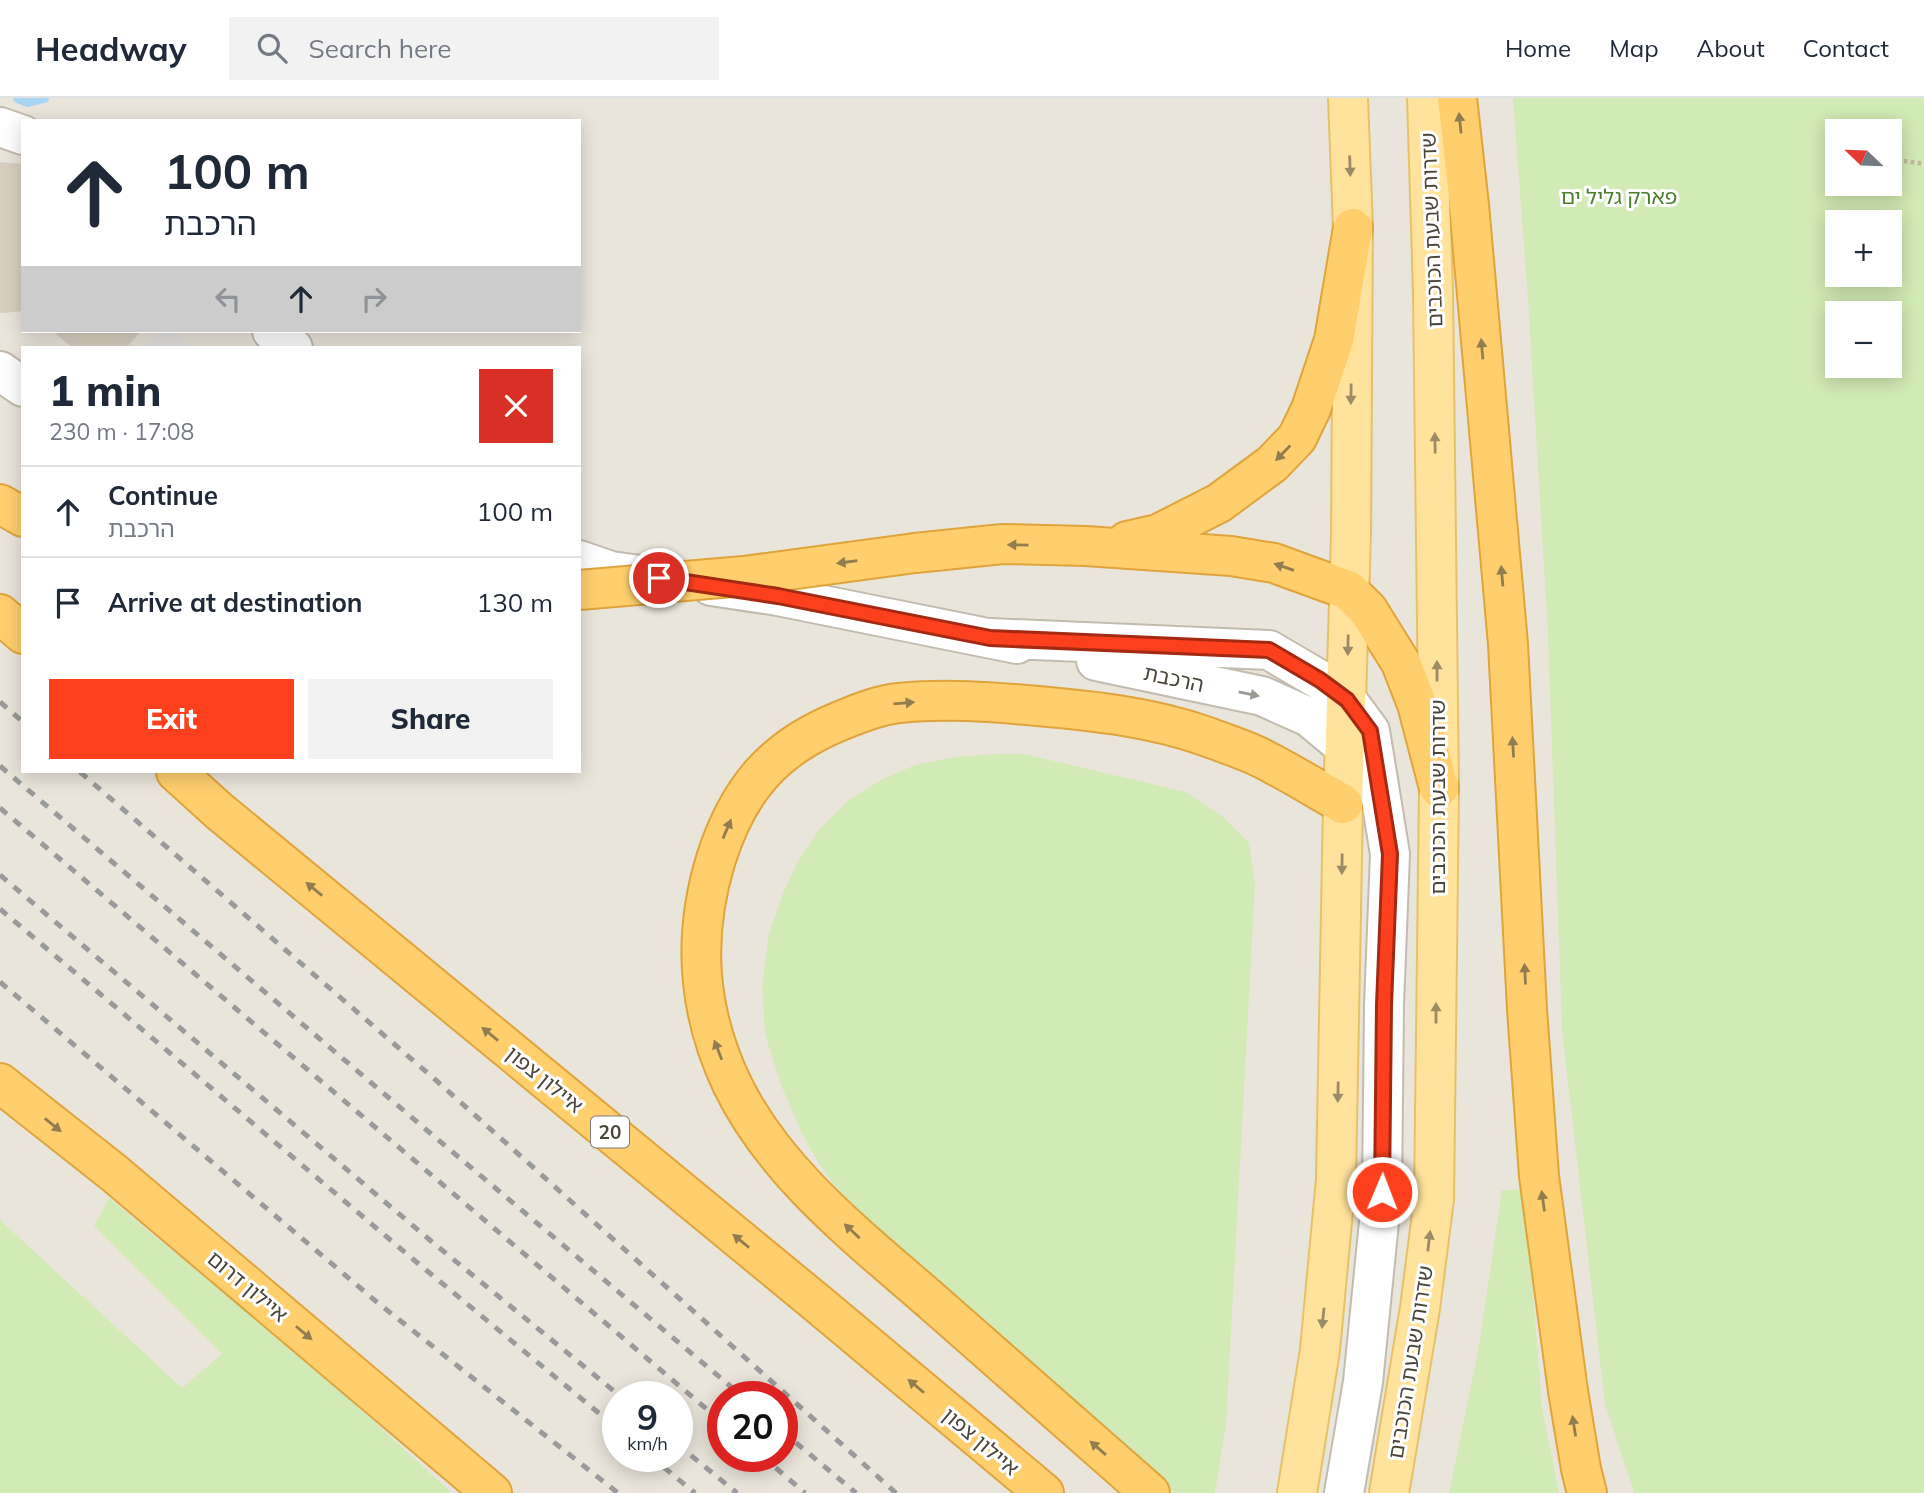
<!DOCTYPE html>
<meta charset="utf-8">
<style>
:root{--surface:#fff;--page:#f2f2f3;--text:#1f2937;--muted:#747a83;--line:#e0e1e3;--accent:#fc3f1d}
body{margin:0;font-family:Mulish,"Noto Sans Hebrew",sans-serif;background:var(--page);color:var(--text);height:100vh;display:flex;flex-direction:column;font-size:26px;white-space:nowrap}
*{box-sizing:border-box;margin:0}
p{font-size:23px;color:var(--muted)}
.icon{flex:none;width:38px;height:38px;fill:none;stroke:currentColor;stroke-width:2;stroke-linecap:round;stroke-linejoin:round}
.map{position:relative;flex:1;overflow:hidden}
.sheet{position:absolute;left:21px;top:248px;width:560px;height:427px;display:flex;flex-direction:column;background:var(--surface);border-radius:0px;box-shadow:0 4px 18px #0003}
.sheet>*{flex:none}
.guide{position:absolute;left:21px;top:21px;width:560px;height:214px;border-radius:0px;box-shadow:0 4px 18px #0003;background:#fff;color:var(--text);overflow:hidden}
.needle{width:46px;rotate:293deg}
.fabs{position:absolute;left:1825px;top:21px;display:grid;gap:14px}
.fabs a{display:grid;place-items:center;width:77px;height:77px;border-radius:0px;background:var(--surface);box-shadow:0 4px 18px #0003;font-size:35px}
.speed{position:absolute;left:602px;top:1283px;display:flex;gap:14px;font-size:35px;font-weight:700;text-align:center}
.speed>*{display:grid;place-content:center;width:91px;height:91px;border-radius:50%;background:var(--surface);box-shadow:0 4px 18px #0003;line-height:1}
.speed small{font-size:18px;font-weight:400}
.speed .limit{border:10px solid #d22;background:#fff;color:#111}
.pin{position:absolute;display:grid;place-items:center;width:60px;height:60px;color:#fff;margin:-30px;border:4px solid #fff;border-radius:50%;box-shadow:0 2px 7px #0007}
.me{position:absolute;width:77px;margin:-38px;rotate:1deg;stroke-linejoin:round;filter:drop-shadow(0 0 5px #0008)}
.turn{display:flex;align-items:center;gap:24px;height:147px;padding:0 28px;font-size:32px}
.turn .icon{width:91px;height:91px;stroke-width:2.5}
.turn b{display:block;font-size:49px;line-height:60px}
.lanes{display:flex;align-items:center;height:66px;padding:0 28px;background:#0003;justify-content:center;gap:35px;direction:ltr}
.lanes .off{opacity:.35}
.round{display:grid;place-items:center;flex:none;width:74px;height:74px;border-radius:0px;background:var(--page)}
.headline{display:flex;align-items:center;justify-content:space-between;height:119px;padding:0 28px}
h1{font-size:42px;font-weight:800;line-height:52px}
.action{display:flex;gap:14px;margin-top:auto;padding:14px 28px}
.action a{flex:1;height:80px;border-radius:0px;background:var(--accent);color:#fff;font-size:28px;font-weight:800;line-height:80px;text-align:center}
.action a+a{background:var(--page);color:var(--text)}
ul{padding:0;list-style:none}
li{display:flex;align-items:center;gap:21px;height:91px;padding:0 28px;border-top:2px solid var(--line)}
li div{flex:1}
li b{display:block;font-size:26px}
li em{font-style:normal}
header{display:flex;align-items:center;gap:42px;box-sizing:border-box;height:98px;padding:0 35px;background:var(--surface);border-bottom:2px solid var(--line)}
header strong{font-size:33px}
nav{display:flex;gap:38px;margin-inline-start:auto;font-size:24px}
.search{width:490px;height:63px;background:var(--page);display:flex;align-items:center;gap:18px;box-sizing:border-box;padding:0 24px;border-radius:0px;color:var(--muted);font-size:26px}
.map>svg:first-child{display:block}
</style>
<header>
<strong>Headway</strong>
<div class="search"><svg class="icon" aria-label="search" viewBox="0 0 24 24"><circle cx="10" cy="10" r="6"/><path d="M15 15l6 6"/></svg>Search here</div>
<nav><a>Home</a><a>Map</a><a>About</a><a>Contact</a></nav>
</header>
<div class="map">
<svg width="1924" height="1395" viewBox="0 0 1924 1395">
<rect width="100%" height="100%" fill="#f6f3ec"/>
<path fill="#eae5da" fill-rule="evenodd" d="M0 0H1924V1395H0ZM23 23H579V233H23ZM1838 33H1890V86H1838ZM1838 124H1890V177H1838ZM1838 215H1890V268H1838ZM23 250H579V674H23ZM618 1298H677V1358H618ZM723 1298H782V1358H723Z"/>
<path fill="#d2eab5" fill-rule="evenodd" d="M1513 0H1924V1395H1634L1605 1306 1562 932 1548 536 1528 202ZM1838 33H1890V86H1838ZM1890 124V177H1838V124ZM1838 215H1890V268H1838Z
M997 656H1024L1186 694 1222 718 1249 745 1255 786 1226 1327 1215 1395H1174L961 1217 871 1131 825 1075 803 1038 781 987 765 936 762 887 769 836 782 798 797 765 820 731 849 702 883 681 915 667 955 659Z
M1502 1092H1525L1542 1310 1559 1395H1449L1478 1254Z
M109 1100 326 1280 452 1395H0V1122L182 1290 222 1256 94 1128Z"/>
<path fill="#e5e3e0" d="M161 233H173L193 250H146Z"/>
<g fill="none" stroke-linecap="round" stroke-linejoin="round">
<path stroke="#a9d4f2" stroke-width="10" d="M18 0 28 4 44 0"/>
</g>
<path fill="#d8cfc1" d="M0 64 23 66V213L4 215H0Z
M52 233H141L126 250H73Z"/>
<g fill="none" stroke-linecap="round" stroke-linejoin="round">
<g stroke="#c2bbae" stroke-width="42">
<path id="minor" d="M0 29 23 37
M272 233 293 250
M0 273 23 289
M579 462 611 473 655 479
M711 488 778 498 1017 546
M990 540 1269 552 1320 582 1347 602 1370 633 1390 756 1384 907 1382 1094 1363 1284 1344 1395
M1096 563 1262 598 1309 619 1345 649 1364 671"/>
</g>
<g stroke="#e6c16a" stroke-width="42">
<path id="major" d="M1297 1395 1320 1252 1336 1081 1343 706 1351 436 1353 130 1348 0
M1389 1395 1420 1210 1434 1101 1439 690 1433 194 1427 0"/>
</g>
<g stroke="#e0a43c" stroke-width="42">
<path id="highway" d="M1457 0 1469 107 1508 546 1527 911 1539 1078 1568 1293 1581 1371 1587 1395
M0 406 23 419
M1127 443 1158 436 1219 405 1272 366 1297 340 1311 311 1334 242 1353 130
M915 455 1003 446 1086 448 1231 458 1274 465 1348 492 1368 512 1401 565 1417 606 1439 690
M0 516 23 536
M176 674 219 713 817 1205 1044 1395
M0 985 114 1075 492 1395
M1150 1395C1078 1332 1006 1269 935 1206 861 1141 776 1077 732 986 697 912 692 839 716 761 738 692 773 650 840 623 859 615 879 607 899 605 945 600 992 604 1038 608 1094 613 1151 619 1205 638 1221 644 1239 650 1255 657 1285 671 1314 690 1343 706"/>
</g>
<path stroke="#c4b79f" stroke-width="4.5" stroke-dasharray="3.5 3.5" stroke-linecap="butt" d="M1890 61 1924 66"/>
<use href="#minor" stroke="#fff" stroke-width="38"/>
<use href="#major" stroke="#ffe39c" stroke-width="38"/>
<use href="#highway" stroke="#ffcf6e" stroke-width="38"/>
<path stroke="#9a9a9a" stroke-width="5" stroke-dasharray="9 9" stroke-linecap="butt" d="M0 604 23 624
M0 668 423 1029 742 1298
M80 674 438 984 896 1395
M0 710 723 1325
M0 777 431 1143 620 1298
M0 811 414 1162 618 1331
M0 884 378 1205 618 1395
M782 1333 856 1395
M677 1346 737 1395
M650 1358 695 1395
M762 1358 805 1395"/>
<g stroke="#e0a43c" stroke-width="42" stroke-linecap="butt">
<path id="highway-bridge" d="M579 492 744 478 915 455"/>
</g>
<use href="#highway-bridge" stroke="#ffcf6e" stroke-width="38"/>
</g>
<defs><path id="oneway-solid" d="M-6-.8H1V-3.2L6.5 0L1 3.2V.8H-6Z" transform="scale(1.75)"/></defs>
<g fill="#937c4e">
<use href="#oneway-solid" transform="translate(1460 25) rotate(-96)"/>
<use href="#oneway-solid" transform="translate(1482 251) rotate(-95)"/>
<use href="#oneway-solid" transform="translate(1283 355) rotate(134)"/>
<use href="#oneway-solid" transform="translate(1018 447) rotate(-179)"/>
<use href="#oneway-solid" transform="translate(847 464) rotate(172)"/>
<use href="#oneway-solid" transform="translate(1284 469) rotate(-161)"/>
<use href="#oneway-solid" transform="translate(1502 478) rotate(-95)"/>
<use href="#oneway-solid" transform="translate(904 605) rotate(-5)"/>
<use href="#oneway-solid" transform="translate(1513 649) rotate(-93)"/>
<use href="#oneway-solid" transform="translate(727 731) rotate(-67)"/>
<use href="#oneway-solid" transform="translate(314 791) rotate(-141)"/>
<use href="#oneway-solid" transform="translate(1525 876) rotate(-93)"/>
<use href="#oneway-solid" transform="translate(490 936) rotate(-141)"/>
<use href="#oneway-solid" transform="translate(718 952) rotate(-111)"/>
<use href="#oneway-solid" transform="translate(53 1027) rotate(39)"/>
<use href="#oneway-solid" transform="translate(1543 1103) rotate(-98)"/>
<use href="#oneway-solid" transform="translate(852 1133) rotate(-137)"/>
<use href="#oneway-solid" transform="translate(741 1143) rotate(-141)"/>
<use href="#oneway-solid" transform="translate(304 1235) rotate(40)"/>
<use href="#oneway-solid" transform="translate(916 1288) rotate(-140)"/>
<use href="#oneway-solid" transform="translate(1574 1328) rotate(-99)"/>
<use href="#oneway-solid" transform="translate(1098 1350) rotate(-139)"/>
</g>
<g fill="#9c8c66">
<use href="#oneway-solid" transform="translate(1350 68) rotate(88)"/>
<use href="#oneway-solid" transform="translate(1351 296) rotate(91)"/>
<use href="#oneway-solid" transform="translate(1435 345) rotate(-91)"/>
<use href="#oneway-solid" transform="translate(1348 547) rotate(91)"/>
<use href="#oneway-solid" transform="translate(1437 573) rotate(-90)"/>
<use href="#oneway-solid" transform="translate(1342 766) rotate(91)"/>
<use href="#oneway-solid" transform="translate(1436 915) rotate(-90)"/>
<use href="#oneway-solid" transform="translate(1338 994) rotate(91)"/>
<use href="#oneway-solid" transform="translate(1429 1143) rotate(-83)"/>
<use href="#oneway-solid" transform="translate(1323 1220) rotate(96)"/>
</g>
<use fill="#9c9892" href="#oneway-solid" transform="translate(1249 596) rotate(12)"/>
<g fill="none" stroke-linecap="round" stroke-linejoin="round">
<g stroke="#a42913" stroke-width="18">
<path id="route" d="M659 480 778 498 990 540 1269 552 1320 582 1347 602 1370 633 1390 756 1384 907 1382 1094"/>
</g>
<use href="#route" stroke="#fc3f1d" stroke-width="12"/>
</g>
<g text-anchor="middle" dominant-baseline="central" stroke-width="6" stroke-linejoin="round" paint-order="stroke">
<rect fill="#fff" stroke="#817c74" stroke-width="2" x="591" y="1018.5" width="38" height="31" rx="5"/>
<g font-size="19" font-weight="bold" fill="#4b4439">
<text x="610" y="1034">20</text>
</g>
<g font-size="21" fill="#4a7f2a" stroke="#fff">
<text x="1619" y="98">פארק גליל ים</text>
</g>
<g font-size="21" fill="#4b4439" stroke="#fff">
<text transform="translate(1431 132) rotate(-92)">שדרות שבעת הכוכבים</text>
<text transform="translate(1174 580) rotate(12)">הרכבת</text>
<text transform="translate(1437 699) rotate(-90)">שדרות שבעת הכוכבים</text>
<text transform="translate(545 981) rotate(39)">איילון צפון</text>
<text transform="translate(248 1188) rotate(40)">איילון דרום</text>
<text transform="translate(1410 1264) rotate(-81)">שדרות שבעת הכוכבים</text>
<text transform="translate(981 1343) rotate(40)">איילון צפון</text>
</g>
</g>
</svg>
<div class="fabs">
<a><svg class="needle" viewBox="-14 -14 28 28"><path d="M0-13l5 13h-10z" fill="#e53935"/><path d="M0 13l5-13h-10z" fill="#747a83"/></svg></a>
<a>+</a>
<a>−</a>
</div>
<div class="speed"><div>9<small>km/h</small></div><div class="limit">20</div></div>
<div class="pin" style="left:659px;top:480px;background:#d93025"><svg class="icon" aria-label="arrive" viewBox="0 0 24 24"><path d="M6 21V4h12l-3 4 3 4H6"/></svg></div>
<svg class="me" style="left:1382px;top:1094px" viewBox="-20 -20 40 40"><circle r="17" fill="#fc3f1d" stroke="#fff" stroke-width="3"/><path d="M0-11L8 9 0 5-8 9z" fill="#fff"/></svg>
<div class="guide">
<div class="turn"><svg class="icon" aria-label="ahead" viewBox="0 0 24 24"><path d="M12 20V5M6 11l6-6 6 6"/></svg><div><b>100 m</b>הרכבת</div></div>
<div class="lanes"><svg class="icon off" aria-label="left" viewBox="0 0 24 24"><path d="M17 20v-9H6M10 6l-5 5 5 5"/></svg><svg class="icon" aria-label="ahead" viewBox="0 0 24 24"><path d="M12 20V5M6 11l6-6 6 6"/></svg><svg class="icon off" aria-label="right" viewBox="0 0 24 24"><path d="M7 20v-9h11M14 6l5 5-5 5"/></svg></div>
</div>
<section class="sheet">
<div class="headline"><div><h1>1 min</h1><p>230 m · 17:08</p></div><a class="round" style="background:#d93025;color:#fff"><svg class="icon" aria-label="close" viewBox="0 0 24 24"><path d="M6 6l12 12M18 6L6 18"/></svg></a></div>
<ul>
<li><svg class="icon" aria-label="ahead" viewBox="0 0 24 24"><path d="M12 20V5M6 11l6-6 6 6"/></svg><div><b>Continue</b><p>הרכבת</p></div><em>100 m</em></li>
<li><svg class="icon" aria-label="arrive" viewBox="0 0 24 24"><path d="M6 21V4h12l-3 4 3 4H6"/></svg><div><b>Arrive at destination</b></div><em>130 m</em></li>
</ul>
<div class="action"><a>Exit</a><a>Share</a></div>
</section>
</div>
